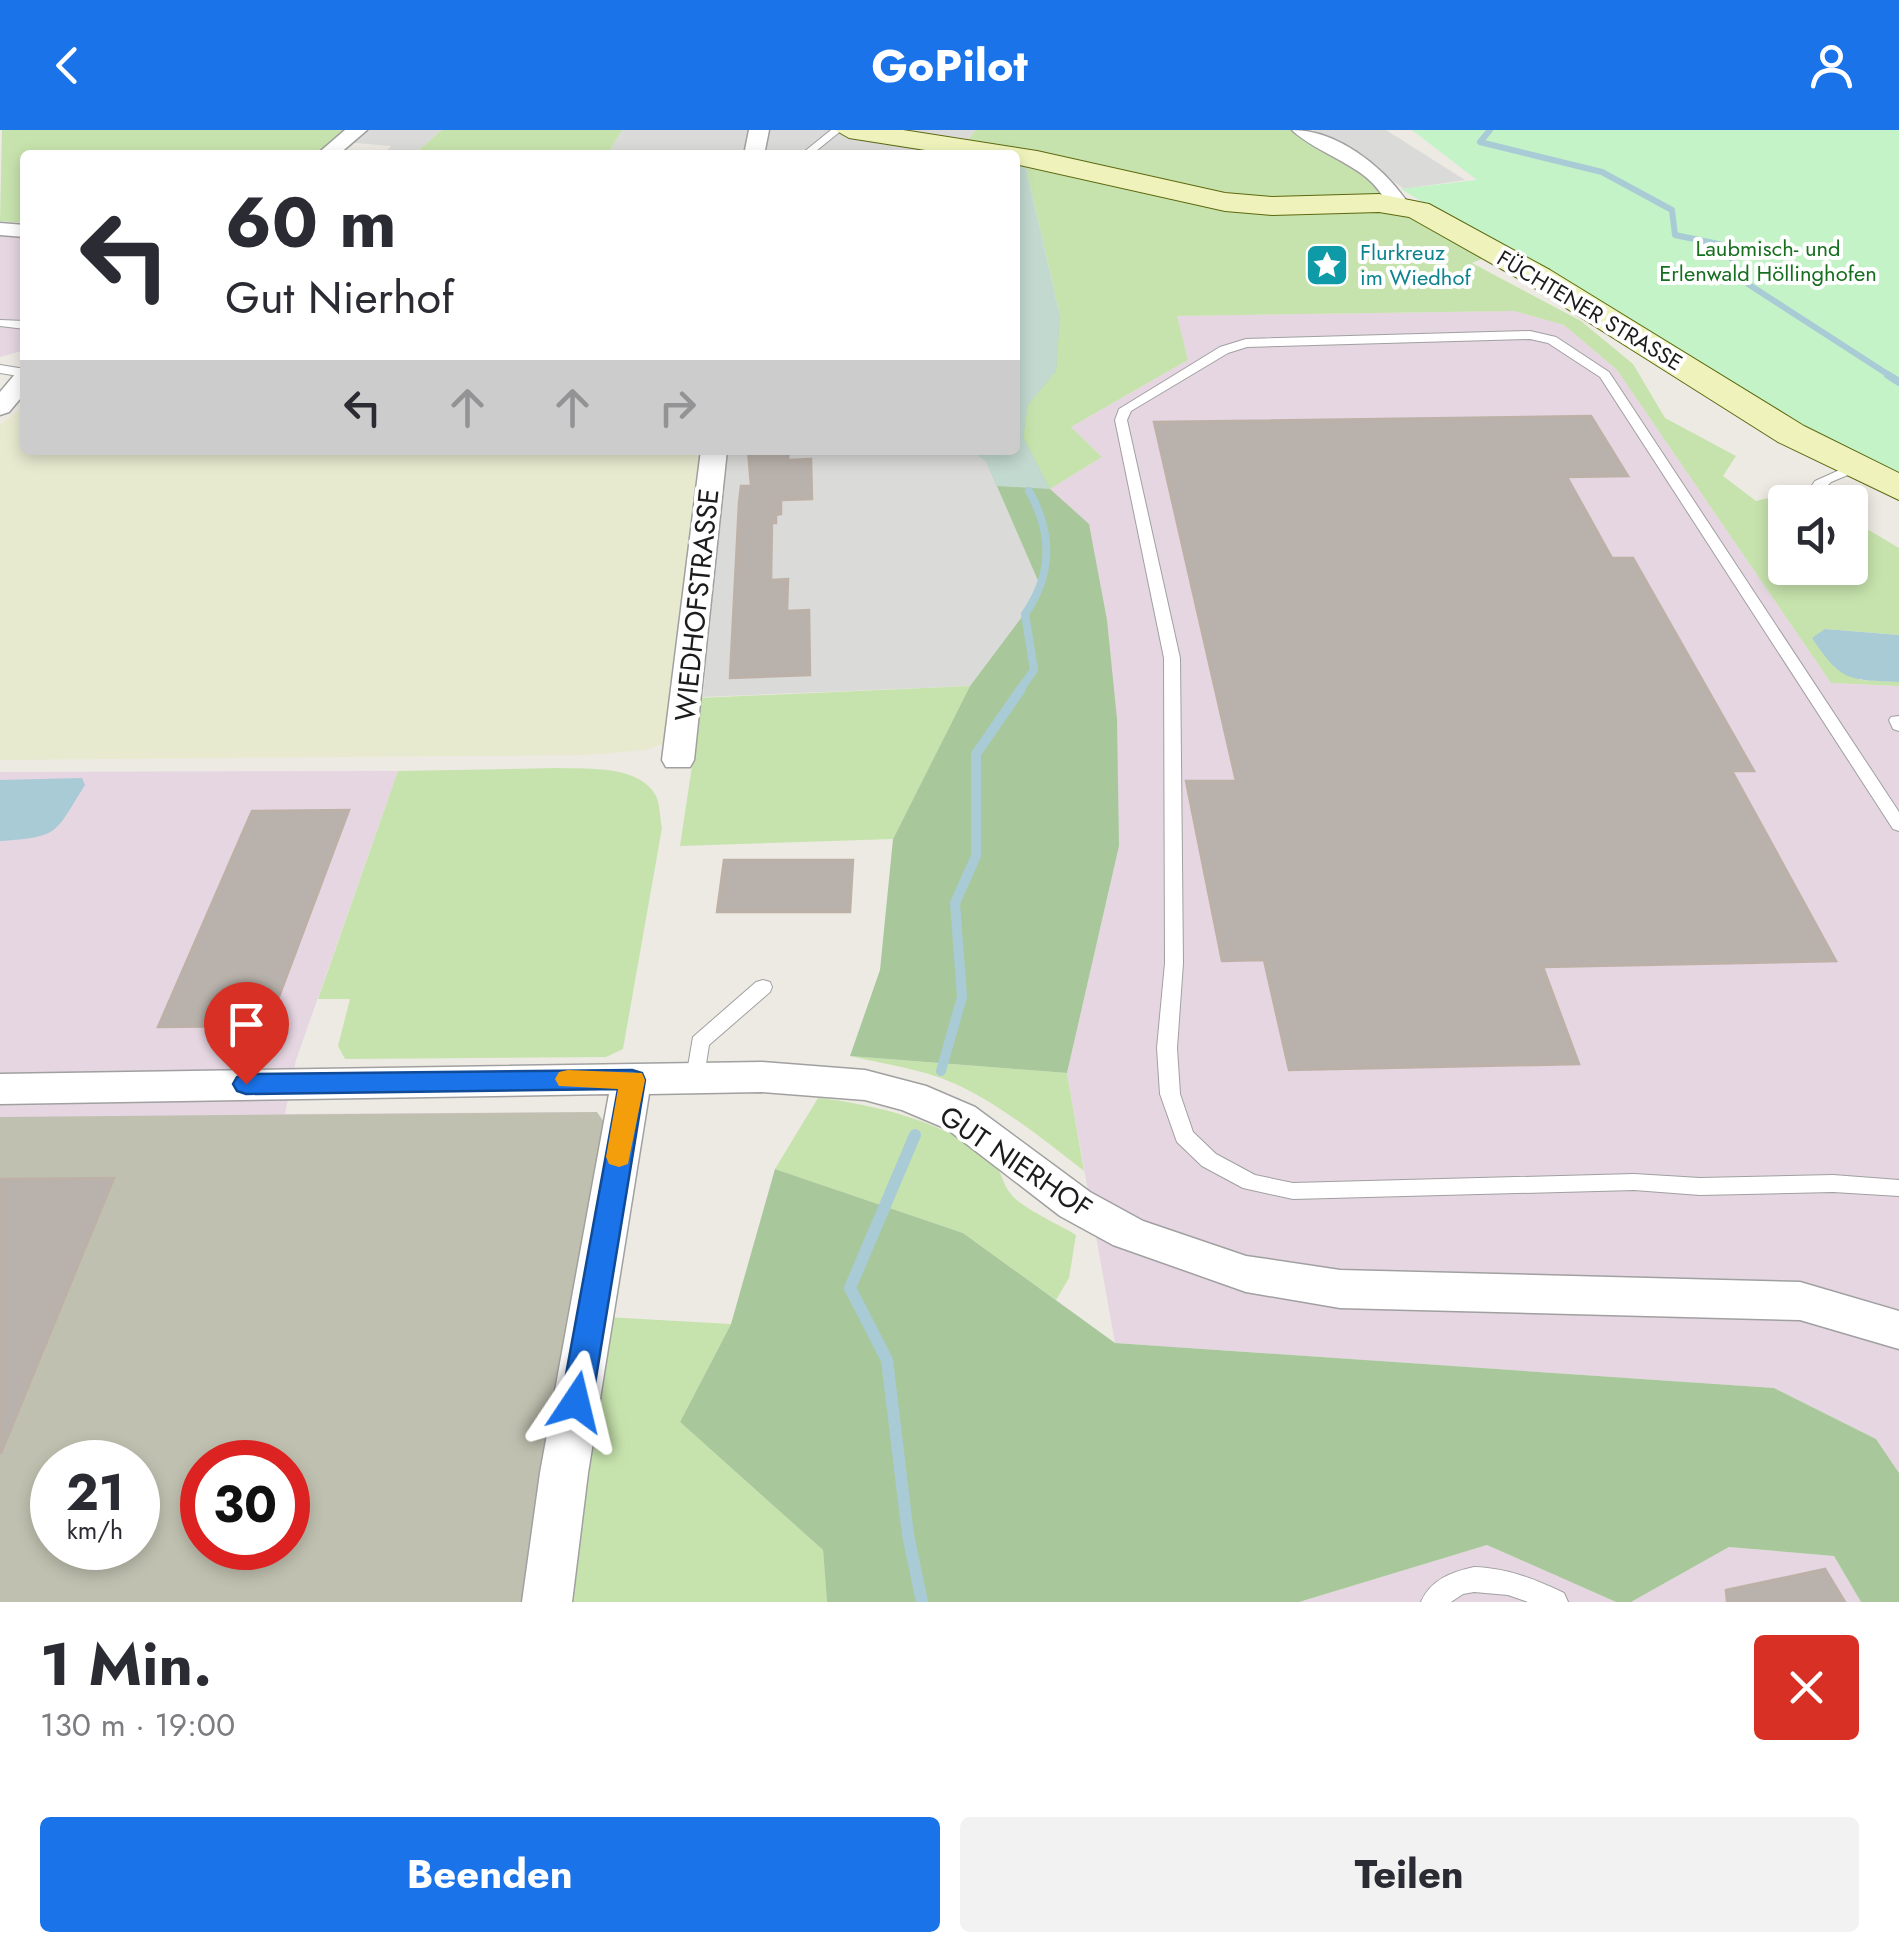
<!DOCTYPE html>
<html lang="de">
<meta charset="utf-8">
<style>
:root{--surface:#fff;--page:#f2f2f3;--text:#2b2b33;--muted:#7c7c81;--accent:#1a73e8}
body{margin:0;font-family:Jost,sans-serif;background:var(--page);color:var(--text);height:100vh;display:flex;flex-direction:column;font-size:38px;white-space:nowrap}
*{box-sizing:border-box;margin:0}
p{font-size:32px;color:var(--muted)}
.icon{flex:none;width:55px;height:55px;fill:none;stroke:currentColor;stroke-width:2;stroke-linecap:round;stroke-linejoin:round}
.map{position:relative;height:1472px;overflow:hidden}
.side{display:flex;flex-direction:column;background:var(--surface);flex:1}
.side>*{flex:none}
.top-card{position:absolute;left:20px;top:20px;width:1000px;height:305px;border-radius:10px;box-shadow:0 5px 15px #0003;background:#fff;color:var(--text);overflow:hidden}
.buttons{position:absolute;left:1768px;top:355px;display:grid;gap:20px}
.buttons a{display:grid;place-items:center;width:100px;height:100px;border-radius:10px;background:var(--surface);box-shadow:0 5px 15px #0003;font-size:50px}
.speed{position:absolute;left:30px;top:1310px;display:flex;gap:20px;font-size:50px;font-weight:700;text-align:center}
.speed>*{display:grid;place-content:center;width:130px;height:130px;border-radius:50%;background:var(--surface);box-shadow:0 5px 15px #0003;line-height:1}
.speed small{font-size:25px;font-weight:400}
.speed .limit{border:15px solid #d22;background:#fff;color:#111}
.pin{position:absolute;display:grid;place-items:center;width:85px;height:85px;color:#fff;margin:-102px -42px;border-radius:50% 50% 50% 0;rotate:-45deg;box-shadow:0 0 10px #0007}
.pin .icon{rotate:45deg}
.me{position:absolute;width:110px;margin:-55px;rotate:10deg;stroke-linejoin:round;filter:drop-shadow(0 0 8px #0008)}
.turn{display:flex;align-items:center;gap:35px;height:210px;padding:0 40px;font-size:45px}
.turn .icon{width:130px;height:130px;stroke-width:2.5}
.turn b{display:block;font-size:70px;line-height:85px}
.lanes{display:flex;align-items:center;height:95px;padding:0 40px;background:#0003;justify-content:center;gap:50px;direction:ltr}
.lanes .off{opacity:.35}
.round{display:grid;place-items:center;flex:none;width:105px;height:105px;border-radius:10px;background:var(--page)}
.head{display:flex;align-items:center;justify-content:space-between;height:170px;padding:0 40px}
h1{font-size:60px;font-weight:700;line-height:75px}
.primary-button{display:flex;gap:20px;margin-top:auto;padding:20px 40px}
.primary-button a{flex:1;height:115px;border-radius:10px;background:var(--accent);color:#fff;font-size:40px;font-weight:700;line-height:115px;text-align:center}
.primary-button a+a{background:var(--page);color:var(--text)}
header{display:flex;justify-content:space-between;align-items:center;height:130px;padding:0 40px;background:var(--accent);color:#fff;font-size:45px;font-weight:700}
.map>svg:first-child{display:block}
</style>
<header><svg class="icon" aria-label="back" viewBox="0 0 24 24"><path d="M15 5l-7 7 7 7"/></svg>GoPilot<svg class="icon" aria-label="person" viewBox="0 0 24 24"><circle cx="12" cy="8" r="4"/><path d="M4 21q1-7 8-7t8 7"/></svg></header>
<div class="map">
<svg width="1899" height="1472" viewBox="0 0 1899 1472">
<rect width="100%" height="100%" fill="#edeae3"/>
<path fill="#dadad9" d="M346 0H442L413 25H382L391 16 332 11Z
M622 0H976L959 19 925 14 912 25H622L610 20Z
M1313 0H1386L1465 50 1404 59 1349 19Z
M725 320H971L986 331 1042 460 970 556 703 567Z"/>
<path fill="#e5d6e2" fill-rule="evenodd" d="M0 101 25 103V220L0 227Z
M1514 181 1564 195 1617 240 1831 553 1899 556V1343L1876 1309 1774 1258 1115 1213 1067 943 1119 716 1050 359 1102 327 1071 297 1188 230 1176 186Z
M398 641 296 930 285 984 597 982 473 1472H0V642ZM52 1332H138V1418H52ZM202 1332H288V1418H202Z
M1487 1415 1616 1472H1299Z
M1729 1417 1834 1426 1861 1472H1631Z"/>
<path fill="#c0c0b0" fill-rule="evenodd" d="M597 982 611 1002 530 1472H0V987ZM52 1332H138V1418H52ZM202 1332H288V1418H202Z"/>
<path fill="#e8ead0" d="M25 275V320H702L677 582 662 614 645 620 585 625 0 630V295Z"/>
<path fill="#c7e3ad" d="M346 0 314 25H25V93L0 91 2 0Z
M442 0H622L610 20 622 25H413Z
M976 0H1296L1382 59 1384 66 1253 71 964 14Z
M1024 29 1193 69 1401 80 1491 125 1472 133 1581 191 1633 234 1665 288 1736 326 1723 346 1756 371 1802 360 1823 372H1785V438H1850V389L1899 418V505L1825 499 1860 550 1899 552V556L1831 553 1617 240 1564 195 1514 181 1177 186 1188 230 1071 297 1102 327 1050 359 1023 307 1028 275 1056 241 1060 186Z
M970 556 893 709 680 716 698 596V568Z
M559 638C588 639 640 635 656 666 660 674 660 689 662 698L623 919 606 927 345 929 338 916 350 869H318L398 641Z
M850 926 1067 943 1084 1041C1046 1011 1006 979 962 957 928 940 888 935 850 926Z
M818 968C874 974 948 992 992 1031 1002 1040 1002 1054 1011 1064 1021 1078 1060 1095 1076 1105L1069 1148 1056 1170 963 1103 775 1039Z
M606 1187 731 1194 680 1292 823 1420 827 1472H563Z"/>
<path fill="#a8c89c" d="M1015 28 1060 186 1056 241 1028 275 1023 307 1050 359 1089 394 1107 490 1117 589 1119 716 1067 943 850 926 880 840 893 709 970 556 1042 460 986 331 971 320H1015Z
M775 1039 963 1103 1115 1213 1774 1258 1876 1309 1899 1343V1472H1861L1834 1426 1729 1417 1631 1472H1616L1487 1415 1299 1472H827L823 1420 680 1292 731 1194Z"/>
<path fill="#c2d9cf" d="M1015 28 1024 29 1060 186 1056 241 1028 275 1023 307 1050 359 997 356 986 331 971 320H1015Z"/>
<path fill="#c4f3c8" d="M1412 0H1899V349L1794 296 1401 59 1477 50Z"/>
<path fill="#a8cbd6" d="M1825 499 1899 505V552C1847 550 1841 551 1812 508Z
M82 648 85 655C54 704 60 707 0 711V650Z"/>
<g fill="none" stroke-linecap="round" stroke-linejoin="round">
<path stroke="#a8cbd6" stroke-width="6" d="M1490 0 1480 12 1602 42 1672 80 1675 105 1723 115 1748 154 1892 247"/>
<path stroke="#a8cbd6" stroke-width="8" d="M1888 245 1899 252
M1019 561 1034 540 1025 484C1053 444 1053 404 1029 361"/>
<path stroke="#a8cbd6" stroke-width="10" d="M941 941 962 867 955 773 976 726V624L1021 559"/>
<path stroke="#a8cbd6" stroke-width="12" d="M915 1005 850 1158 887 1230 908 1405 922 1472"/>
</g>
<path fill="#b9b2ac" stroke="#bdb1a7" stroke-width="2.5" d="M1591 286 1628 346 1567 347 1612 428H1633L1754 641H1732L1836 831 1543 837 1579 934 1289 940 1264 830 1222 831 1186 651H1236L1154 292Z
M748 320H789L788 330 811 329 812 369 781 370V384L776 385V393H772L771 450 788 449 787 481 809 480 810 545 730 548 739 373 741 356H751Z
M349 680 268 896 158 897 252 681Z
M724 730H853L850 782H717Z
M114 1048 1 1323H0V1049Z
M1825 1439 1845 1472H1727L1726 1460Z"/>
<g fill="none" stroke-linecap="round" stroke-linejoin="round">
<g stroke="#a0a0a0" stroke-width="2">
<path id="lane" d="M831 0H842L811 25H800Z
M0 190 25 191V199L0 196Z
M1530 201 1556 207 1609 242 1899 682V701L1893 699 1600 247 1548 213 1530 209 1247 217 1228 223 1131 281 1127 290 1180 528 1183 833 1177 918 1180 964 1193 1002 1216 1024 1255 1045 1293 1053 1634 1044 1700 1048 1833 1045 1899 1050V1066L1833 1062 1700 1065 1634 1060 1293 1069 1243 1058 1202 1036 1177 1012 1160 964 1157 918 1165 833 1164 528 1115 290 1119 279 1220 217 1246 209Z
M0 235 25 239V247L0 243Z
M1855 333 1860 334V340L1831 352 1812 372H1800L1815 351Z
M1899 586V601L1893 599 1889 590 1891 587Z
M763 850 770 852 772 857 770 862 709 915 703 953 696 955 689 953 686 948 693 907 756 852Z
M1474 1437C1507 1438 1535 1449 1564 1463L1568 1472H1528L1508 1465 1474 1462 1463 1464 1451 1472H1421C1431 1449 1452 1442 1474 1437Z"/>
</g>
<g stroke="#a0a0a0" stroke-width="3">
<path id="street" d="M345 0H367L338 25H316Z
M749 0H769L764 25H744Z
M1292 0C1337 0 1381 35 1406 70L1401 78H1387C1378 38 1320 27 1292 0Z
M0 93 25 95V107L0 105Z
M25 241V263L9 282 0 285V262L16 243Z
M701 320H727L694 630 690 637H666L662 630Z
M762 932 865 940 926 956 975 977 1090 1062 1143 1091 1246 1126 1340 1140 1800 1152 1899 1181V1219L1800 1190 1340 1178 1246 1162 1113 1115 1060 1086 947 999 902 980 865 970 762 962 649 964 588 1343 572 1472H522L540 1343 609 964 0 974V944Z"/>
</g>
<g stroke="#5d680f" stroke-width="2">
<path id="secondary" d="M835 0H903L1037 21 1225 63 1272 67 1379 64 1429 74 1550 140 1804 296 1899 343V370L1778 312 1528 154 1409 87 1379 82 1272 85 1225 81 1015 34V25H957L849 8Z"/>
</g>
<use href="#lane" fill="#fff" fill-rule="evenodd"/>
<use href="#street" fill="#fff" fill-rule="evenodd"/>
<use href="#secondary" fill="#eff3bb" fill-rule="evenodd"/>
</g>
<path fill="#1a73e8" stroke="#114b97" stroke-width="2.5" d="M632 940 642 943 645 950 592 1272 587 1282 576 1286 566 1282 561 1272 618 959 246 964 237 961 233 954 237 947 246 944Z"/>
<path fill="#f59e0b" d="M568 940 642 943 645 950 628 1034 619 1037 609 1034 606 1027 618 959 559 956 555 949 559 942Z"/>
<defs>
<g id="sight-square" transform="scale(2.25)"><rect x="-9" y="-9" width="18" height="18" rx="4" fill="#0f9aa8" stroke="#fff"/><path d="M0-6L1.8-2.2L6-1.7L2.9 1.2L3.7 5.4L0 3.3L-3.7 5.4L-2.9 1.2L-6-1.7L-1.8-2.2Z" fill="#fff"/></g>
</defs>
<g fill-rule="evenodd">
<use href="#sight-square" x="1327" y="135"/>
</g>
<g text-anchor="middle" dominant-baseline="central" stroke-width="8" stroke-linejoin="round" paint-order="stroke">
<g font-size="22" fill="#166f1f" stroke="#fff">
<text x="1768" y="118">Laubmisch- und<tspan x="1768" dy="25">Erlenwald Höllinghofen</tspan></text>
</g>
<g font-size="22" fill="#0d838f" stroke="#fff" text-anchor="start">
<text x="1360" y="122">Flurkreuz<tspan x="1360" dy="25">im Wiedhof</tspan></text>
</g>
<g font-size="22" fill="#1c1c1c" stroke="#fff">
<text transform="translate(1590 180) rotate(31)">FÜCHTENER STRASSE</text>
</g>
<g font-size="28" fill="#1c1c1c" stroke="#fff">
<text transform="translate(697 475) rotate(-84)">WIEDHOFSTRASSE</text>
<text transform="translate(1016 1032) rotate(34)">GUT NIERHOF</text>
</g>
</g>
</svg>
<div class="buttons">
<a><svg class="icon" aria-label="sound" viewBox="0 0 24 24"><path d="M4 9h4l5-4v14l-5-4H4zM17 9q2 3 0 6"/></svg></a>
</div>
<div class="speed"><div>21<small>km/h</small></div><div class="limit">30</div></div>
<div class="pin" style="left:246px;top:954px;background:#d93025"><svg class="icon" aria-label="arrive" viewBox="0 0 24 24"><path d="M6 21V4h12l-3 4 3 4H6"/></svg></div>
<svg class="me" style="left:576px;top:1272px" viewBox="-20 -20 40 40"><path d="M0-17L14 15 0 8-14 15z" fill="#1a73e8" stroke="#fff" stroke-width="4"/></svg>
<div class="top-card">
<div class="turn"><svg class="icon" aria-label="left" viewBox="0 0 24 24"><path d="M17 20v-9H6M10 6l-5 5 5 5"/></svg><div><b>60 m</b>Gut Nierhof</div></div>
<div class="lanes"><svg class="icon" aria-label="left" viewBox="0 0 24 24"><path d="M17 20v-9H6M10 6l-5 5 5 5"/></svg><svg class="icon off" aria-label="ahead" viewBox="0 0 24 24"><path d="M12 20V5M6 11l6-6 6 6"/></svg><svg class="icon off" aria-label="ahead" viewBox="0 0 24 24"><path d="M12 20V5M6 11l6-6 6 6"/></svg><svg class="icon off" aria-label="right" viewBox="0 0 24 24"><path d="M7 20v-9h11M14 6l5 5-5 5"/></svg></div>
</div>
</div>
<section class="side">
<div class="head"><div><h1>1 Min.</h1><p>130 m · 19:00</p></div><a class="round" style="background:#d93025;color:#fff"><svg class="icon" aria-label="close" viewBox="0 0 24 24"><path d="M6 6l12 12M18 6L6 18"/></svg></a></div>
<div class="primary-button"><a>Beenden</a><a>Teilen</a></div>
</section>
